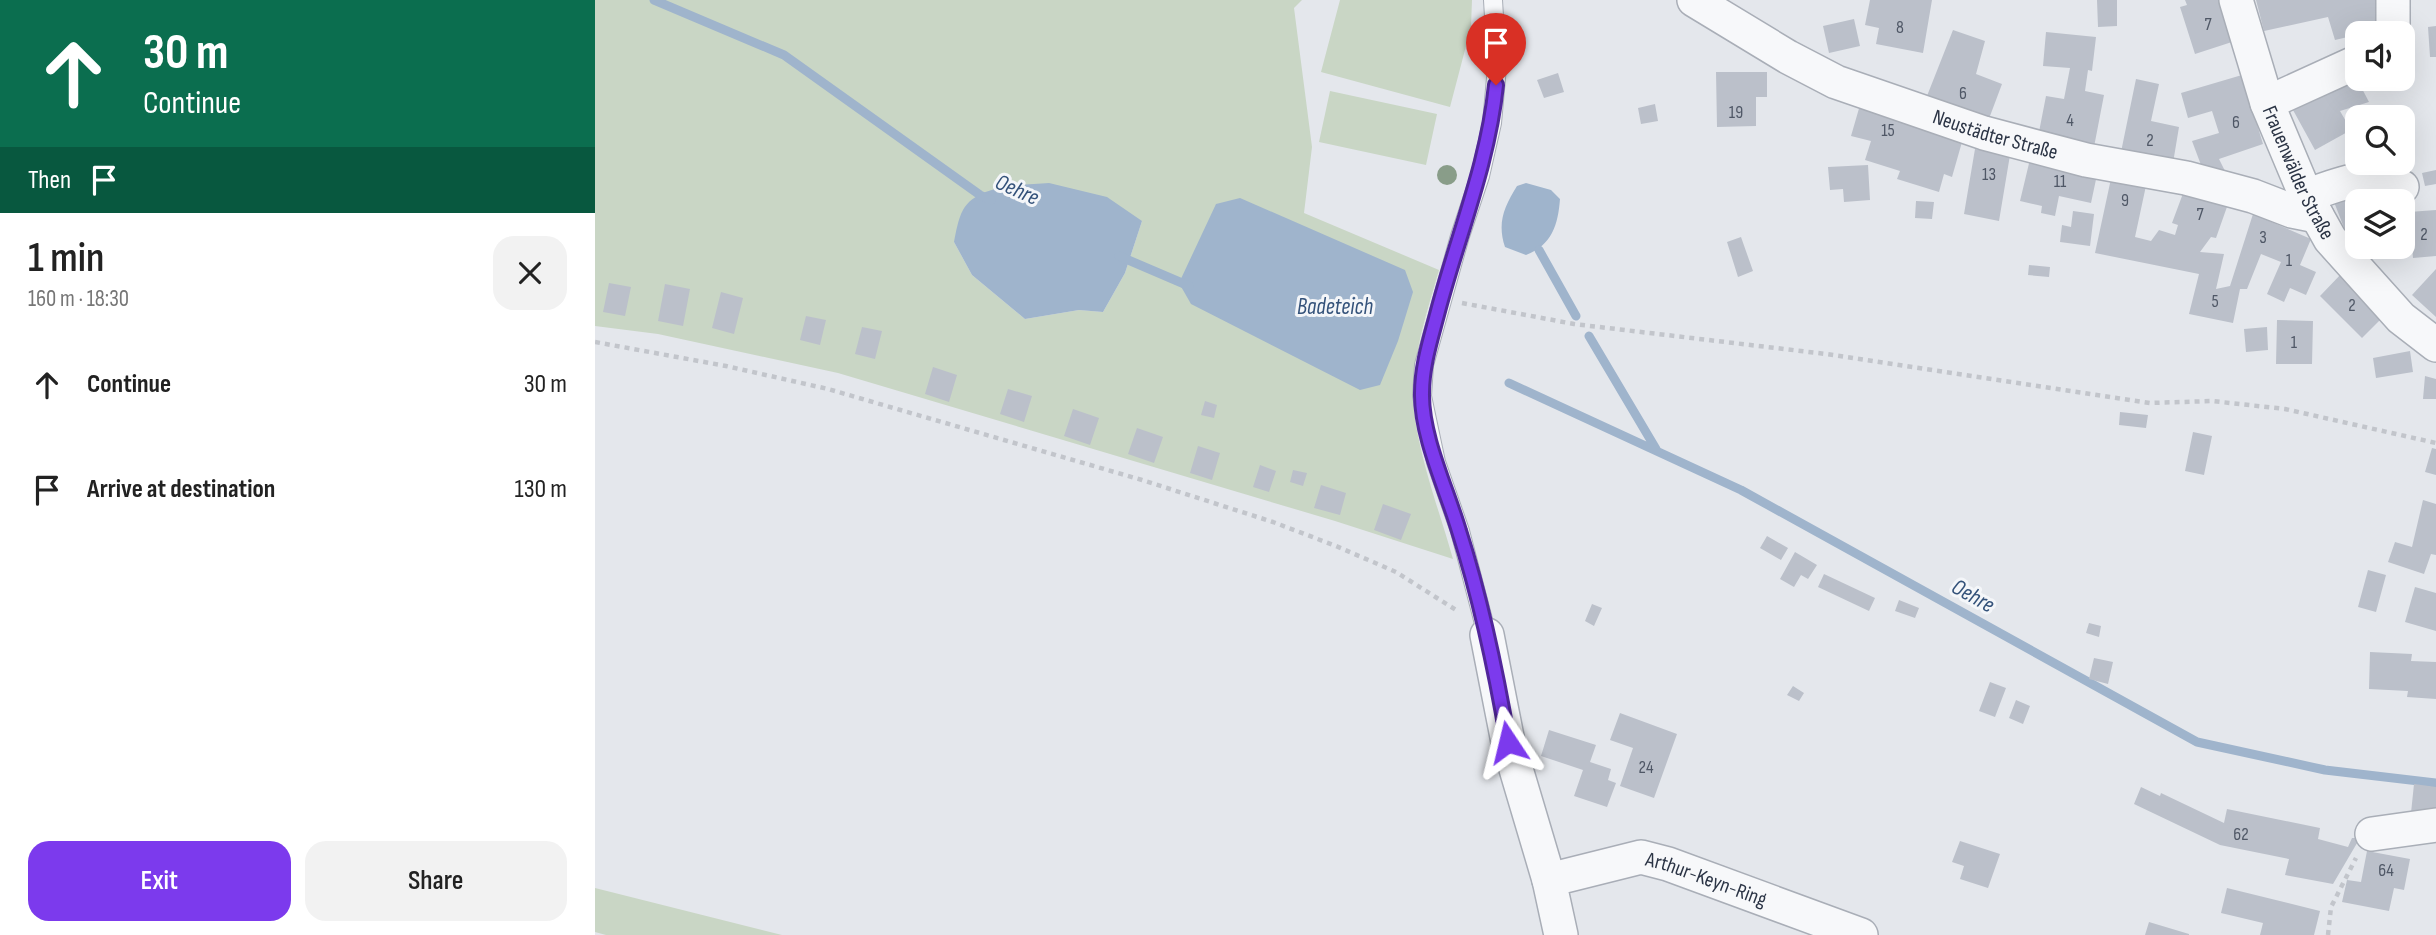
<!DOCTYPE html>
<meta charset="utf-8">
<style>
:root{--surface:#fff;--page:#f2f2f2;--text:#222;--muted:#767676;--accent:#7c3aed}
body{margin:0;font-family:"Sofia Sans Condensed",sans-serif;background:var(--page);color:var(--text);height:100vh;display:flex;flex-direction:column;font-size:26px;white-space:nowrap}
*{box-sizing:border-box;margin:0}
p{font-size:23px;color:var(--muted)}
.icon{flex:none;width:38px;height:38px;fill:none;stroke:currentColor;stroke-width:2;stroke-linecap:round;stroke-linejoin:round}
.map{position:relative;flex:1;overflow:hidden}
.side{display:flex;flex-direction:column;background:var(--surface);width:595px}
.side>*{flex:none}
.top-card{background:#0b6e4f;color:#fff;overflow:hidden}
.controls{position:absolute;left:1750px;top:21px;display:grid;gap:14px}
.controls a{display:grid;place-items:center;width:70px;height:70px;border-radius:14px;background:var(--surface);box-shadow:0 7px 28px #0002;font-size:35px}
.pin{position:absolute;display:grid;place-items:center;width:60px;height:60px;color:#fff;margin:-72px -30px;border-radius:50% 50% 50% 0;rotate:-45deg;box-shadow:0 0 7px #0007}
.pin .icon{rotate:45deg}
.me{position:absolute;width:77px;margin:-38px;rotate:350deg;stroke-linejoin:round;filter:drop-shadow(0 0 5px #0008)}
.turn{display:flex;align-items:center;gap:24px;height:147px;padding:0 28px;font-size:32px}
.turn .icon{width:91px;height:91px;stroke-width:2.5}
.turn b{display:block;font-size:49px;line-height:60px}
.then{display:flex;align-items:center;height:66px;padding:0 28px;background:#0003;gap:14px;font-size:26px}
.round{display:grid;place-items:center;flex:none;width:74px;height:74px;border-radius:21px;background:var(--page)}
.head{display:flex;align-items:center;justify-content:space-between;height:119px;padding:0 28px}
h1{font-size:42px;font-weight:600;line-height:52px}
.action{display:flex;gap:14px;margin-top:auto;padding:14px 28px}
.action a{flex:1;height:80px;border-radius:21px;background:var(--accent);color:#fff;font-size:28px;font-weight:600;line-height:80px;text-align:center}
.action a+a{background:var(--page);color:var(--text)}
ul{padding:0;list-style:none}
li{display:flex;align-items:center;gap:21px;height:105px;padding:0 28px}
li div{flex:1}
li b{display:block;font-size:26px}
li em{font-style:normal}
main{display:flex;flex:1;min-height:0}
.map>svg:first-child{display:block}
</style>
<main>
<section class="side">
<div class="top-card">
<div class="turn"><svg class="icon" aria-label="ahead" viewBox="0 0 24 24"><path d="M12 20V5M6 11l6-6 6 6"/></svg><div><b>30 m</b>Continue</div></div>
<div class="then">Then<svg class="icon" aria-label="arrive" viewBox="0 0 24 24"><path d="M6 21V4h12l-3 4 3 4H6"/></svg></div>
</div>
<div class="head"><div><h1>1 min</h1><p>160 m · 18:30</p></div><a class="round"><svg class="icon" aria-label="close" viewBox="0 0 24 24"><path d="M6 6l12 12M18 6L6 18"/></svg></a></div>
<ul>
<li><svg class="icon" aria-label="ahead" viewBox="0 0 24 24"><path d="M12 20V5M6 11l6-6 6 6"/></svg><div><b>Continue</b></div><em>30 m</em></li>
<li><svg class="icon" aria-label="arrive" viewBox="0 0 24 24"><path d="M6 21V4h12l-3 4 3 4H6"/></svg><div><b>Arrive at destination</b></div><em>130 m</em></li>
</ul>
<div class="action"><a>Exit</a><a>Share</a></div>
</section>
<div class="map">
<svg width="1841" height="935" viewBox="0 0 1841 935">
<rect width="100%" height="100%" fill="#e4e7ec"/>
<path fill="#c9d6c5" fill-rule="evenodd" d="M0 0H707L699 8 717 147 709 213 844 270C833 309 819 350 818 391 818 442 844 509 858 559L740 521 243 373 63 334 0 326ZM547 221 530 273 508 312 484 310 430 319 377 275 359 242Z
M745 0H877L876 27 855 107 726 72Z
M735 91 842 114 831 165 724 142Z
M0 888 187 935H11L0 932Z"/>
<path fill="#9fb4cc" d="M454 183 512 197 547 221 530 273 508 312 484 310 430 319 377 275 359 242C361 232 363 219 368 210 382 184 429 185 454 183Z
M931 183 956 190 965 199C963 225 957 245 931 255L910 247C902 223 909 207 922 186Z
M645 198 810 270 818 292 803 341 785 385 765 390 596 304 584 283 621 204Z"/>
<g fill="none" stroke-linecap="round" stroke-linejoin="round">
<path stroke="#9fb4cc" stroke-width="9" d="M59 0 189 55 385 195 396 200
M944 250 981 316
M524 256 594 286
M994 336 1061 449
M914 383 1146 490 1602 742 1730 770 1841 783"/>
</g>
<path fill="#bbc0ca" d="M1275 0H1337L1328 53 1281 44 1284 28 1270 25Z
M1502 0H1522V26L1503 27Z
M1590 0H1627L1640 41 1600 54 1585 7 1592 5Z
M1661 0H1787V29L1740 40 1733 17 1669 31Z
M1259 19 1265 46 1234 53 1228 26Z
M1841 26V57H1835L1833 27Z
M1358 30 1390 41 1381 74 1407 84 1392 124 1330 101Z
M1451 32 1501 37 1497 71 1493 70 1490 91 1509 95 1499 147 1443 137 1451 96 1469 99 1475 68 1448 66Z
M1121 72H1172V97H1161V126L1122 127Z
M963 73 969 92 949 98 942 80Z
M1647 75 1668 144 1624 159 1633 177 1609 173 1597 141 1624 133 1617 111 1593 118 1586 93Z
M1541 79 1564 84 1556 121 1584 127 1578 163 1526 152Z
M1763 81 1774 102 1745 111 1756 130 1720 150 1698 110 1734 90Z
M1060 104 1063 121 1046 124 1043 108Z
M1265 105 1369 135 1357 177 1349 174 1344 192 1302 179 1305 171 1270 160 1276 141 1256 136Z
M1380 149 1415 155 1404 221 1369 214Z
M1436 155 1503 170 1496 203 1464 196 1460 216 1446 213 1447 206 1425 201Z
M1273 165 1275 200 1249 202 1248 189 1235 190 1233 167Z
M1841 170V184L1830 186 1827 173Z
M1517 174 1552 181 1540 237 1556 241 1564 230 1580 235 1583 225 1577 223 1590 188 1633 204 1621 238 1616 237 1605 252 1629 254 1621 289 1635 286 1658 214 1716 239 1705 265 1721 272 1711 295 1695 288 1689 302 1672 294 1686 262 1666 254 1652 289H1645L1638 323 1594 314 1604 274 1500 253Z
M1781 185 1787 201H1762V247H1797L1762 261 1739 202Z
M1321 201 1339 202 1337 219 1320 218Z
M1841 210V256L1818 258 1814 212Z
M1478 211 1499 214 1495 246 1465 242 1467 225 1476 227Z
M1146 237 1158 271 1143 277 1132 242Z
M1434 265 1455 267 1454 277 1433 275Z
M1841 269V317L1817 295Z
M1748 272 1790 315 1767 338 1725 296Z
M14 283 36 287 30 316 8 312Z
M70 284 95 289 88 326 63 321Z
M126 292 148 298 139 334 117 328Z
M211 316 231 320 225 345 205 340Z
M1682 320 1718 321 1717 364H1681Z
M267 327 287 331 280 359 260 354Z
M1672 327 1673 350 1651 352 1649 329Z
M1815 351 1818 372 1781 378 1778 358Z
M338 367 362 375 354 402 330 394Z
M1830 376 1841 379V399H1828Z
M413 389 437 396 429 422 405 414Z
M610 401 622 405 619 418 606 415Z
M478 409 504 418 495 445 469 436Z
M1525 412 1553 415 1551 428 1524 425Z
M542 428 568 437 559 463 533 454Z
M1598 432 1617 436 1609 475 1590 471Z
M603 446 625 453 617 480 595 473Z
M1837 448 1841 449V475L1830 472Z
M665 465 681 471 674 492 658 487Z
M698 470 712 473 708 486 695 482Z
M726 485 751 493 745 515 719 508Z
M1828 500 1841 504V555L1836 554 1829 574 1793 562 1800 542 1817 547Z
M788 504 816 514 806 540 779 530Z
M1172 536 1193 548 1186 560 1165 548Z
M1200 552 1222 565 1213 579 1206 575 1199 587 1185 579Z
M1773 570 1791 575 1781 612 1763 607Z
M1229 574 1280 598 1274 611 1223 587Z
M1820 587 1841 593V631L1810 622Z
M1304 600 1324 608 1320 618 1300 611Z
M997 604 1007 608 999 626 990 621Z
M1494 623 1506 626 1504 637 1491 633Z
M1775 652 1817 654 1816 661 1841 662V699L1812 697 1813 691 1774 689Z
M1499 658 1518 662 1513 684 1494 679Z
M1395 682 1411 688 1400 717 1384 711Z
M1198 686 1209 693 1204 701 1192 695Z
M1421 700 1435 706 1428 724 1414 718Z
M1025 713 1082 734 1059 798 1025 786 1038 748 1015 740Z
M954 730 1001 745 995 762 1016 769 1013 780 1021 783 1012 807 979 796 988 770 946 756Z
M1819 784 1841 787V816L1816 813Z
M1546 787 1565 796 1566 793 1629 823 1632 809 1725 828 1723 839 1753 847 1757 838H1765L1738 884 1690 875 1694 859 1625 845 1539 804Z
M1365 841 1405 854 1393 888 1365 879 1369 866 1357 862Z
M1772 851 1815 859 1809 890 1799 888 1794 911 1747 902 1752 880 1766 882Z
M1632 888 1725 911 1719 935H1665L1668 923 1626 913Z
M1554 922 1594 934V935H1550Z"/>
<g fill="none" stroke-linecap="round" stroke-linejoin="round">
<g stroke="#a9aeb7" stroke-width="20">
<path id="lane" d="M892 635 865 531 841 462 827 396 829 365 865 236 885 176 897 123 902 67 898 0"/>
</g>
<g stroke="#a9aeb7" stroke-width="36">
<g id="street">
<path id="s1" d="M1099 0 1193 57 1241 82 1389 133 1491 160 1591 178 1658 196 1697 211 1722 216"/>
<path id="s2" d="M1641 0 1672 103 1711 196 1735 239 1806 318 1841 345"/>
<path d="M1794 33 1798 27V0"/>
<path d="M1672 103 1762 62"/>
<path d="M1711 196C1745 184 1772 170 1807 187"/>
<path d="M892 635 913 742 954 880"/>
<path d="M1777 834 1841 825"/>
<path id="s3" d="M966 935 954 880 1046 857 1073 864 1266 935"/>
</g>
</g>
<path stroke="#c2c5cb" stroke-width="4.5" stroke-dasharray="5 5" stroke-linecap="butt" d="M867 303 979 324 1231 354 1555 403 1617 401 1690 409 1841 443
M0 342 131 366 233 389 547 480 678 522 741 546 801 572 861 610
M1733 935 1736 907 1761 858"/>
<use href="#lane" stroke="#f7f8fa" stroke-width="18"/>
<use href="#street" stroke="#f7f8fa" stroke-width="33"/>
</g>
<circle fill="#899d89" cx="852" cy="175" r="10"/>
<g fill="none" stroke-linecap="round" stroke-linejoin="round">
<g stroke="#51269a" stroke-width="18">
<path id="route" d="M901 85C893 164 863 235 843 311 836 338 827 365 827 393 826 436 852 490 864 531 886 600 901 671 913 742"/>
</g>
<use href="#route" stroke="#7c3aed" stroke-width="12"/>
</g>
<g text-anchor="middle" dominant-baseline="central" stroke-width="6" stroke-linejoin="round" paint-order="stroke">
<g font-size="18" fill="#4f5766">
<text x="1613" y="24">7</text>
<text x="1305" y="27">8</text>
<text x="1368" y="93">6</text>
<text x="1141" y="112">19</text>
<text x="1475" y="120">4</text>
<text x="1641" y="122">6</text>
<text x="1293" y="130">15</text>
<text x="1555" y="140">2</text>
<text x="1394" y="174">13</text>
<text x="1465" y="181">11</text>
<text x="1530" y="200">9</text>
<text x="1605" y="214">7</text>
<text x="1829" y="234">2</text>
<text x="1668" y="237">3</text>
<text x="1694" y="260">1</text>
<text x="1620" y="301">5</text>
<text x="1757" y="305">2</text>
<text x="1699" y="342">1</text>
<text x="1051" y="767">24</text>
<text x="1646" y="834">62</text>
<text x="1791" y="870">64</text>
</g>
<g font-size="21" fill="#2b3445" stroke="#f4f6f9">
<text stroke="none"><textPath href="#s1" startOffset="332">Neustädter Straße</textPath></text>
<text stroke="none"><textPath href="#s2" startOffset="184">Frauenwälder Straße</textPath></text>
<text stroke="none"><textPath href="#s3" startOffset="220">Arthur-Keyn-Ring</textPath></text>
</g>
<g font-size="23" font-style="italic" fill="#34527a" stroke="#f4f6f9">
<text transform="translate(422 190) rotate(24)">Oehre</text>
<text x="740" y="307">Badeteich</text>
<text transform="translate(1378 596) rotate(29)">Oehre</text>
</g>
</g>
</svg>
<div class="controls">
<a><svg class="icon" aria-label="sound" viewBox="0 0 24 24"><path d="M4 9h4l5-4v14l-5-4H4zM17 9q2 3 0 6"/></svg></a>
<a><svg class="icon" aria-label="search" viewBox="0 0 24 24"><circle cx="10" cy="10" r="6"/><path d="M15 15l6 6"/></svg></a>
<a><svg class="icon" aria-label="layers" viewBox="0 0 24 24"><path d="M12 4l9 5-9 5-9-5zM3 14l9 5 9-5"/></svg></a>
</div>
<div class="pin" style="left:901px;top:85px;background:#d93025"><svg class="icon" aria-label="arrive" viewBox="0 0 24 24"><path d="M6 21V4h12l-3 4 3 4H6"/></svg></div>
<svg class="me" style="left:913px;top:742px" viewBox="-20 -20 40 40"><path d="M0-17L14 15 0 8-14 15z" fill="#7c3aed" stroke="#fff" stroke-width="4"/></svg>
</div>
</main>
